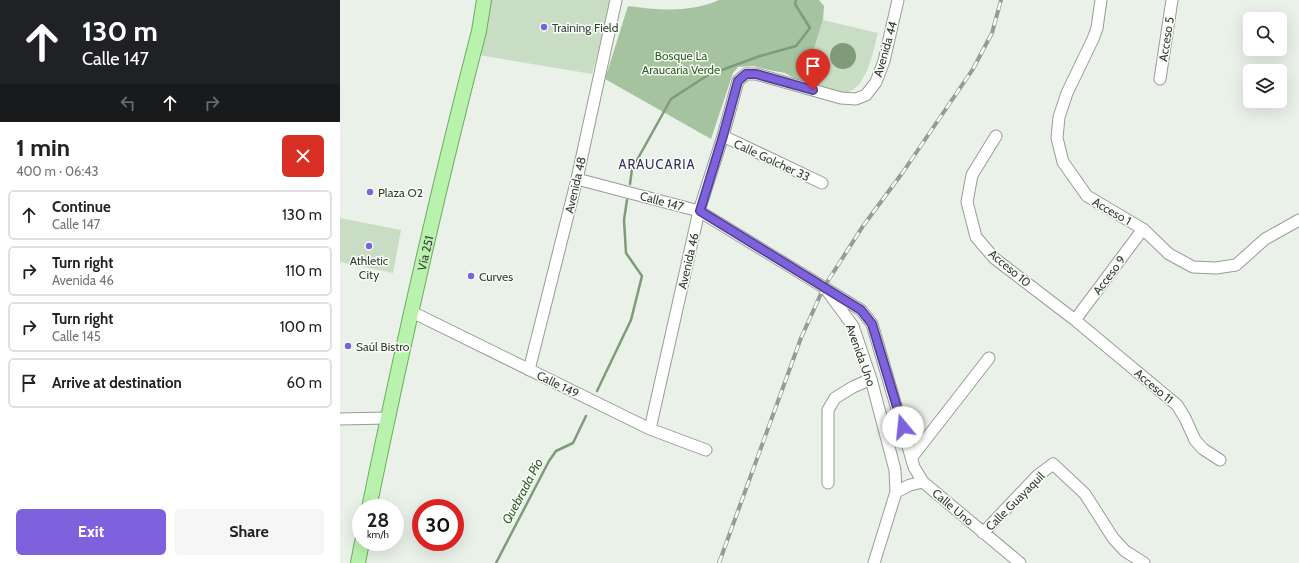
<!DOCTYPE html>
<meta charset="utf-8">
<style>
:root{--surface:#fff;--page:#f6f6f6;--text:#222;--muted:#767676;--line:#e0e0e0;--accent:#7e61dc}
body{margin:0;font-family:Cabin,sans-serif;background:var(--page);color:var(--text);height:100vh;display:flex;flex-direction:column;font-size:15px;white-space:nowrap}
*{box-sizing:border-box;margin:0}
p{font-size:13px;color:var(--muted)}
.icon{flex:none;width:22px;height:22px;fill:none;stroke:currentColor;stroke-width:2;stroke-linecap:round;stroke-linejoin:round}
.map{position:relative;flex:1;overflow:hidden}
.details{display:flex;flex-direction:column;background:var(--surface);width:340px}
.details>*{flex:none}
.hud{background:#202124;color:#fff;overflow:hidden}
.tools{position:absolute;left:903px;top:12px;display:grid;gap:8px}
.tools a{display:grid;place-items:center;width:44px;height:44px;border-radius:6px;background:var(--surface);box-shadow:0 4px 16px #0002;font-size:20px}
.speed{position:absolute;left:12px;top:499px;display:flex;gap:8px;font-size:20px;font-weight:700;text-align:center}
.speed>*{display:grid;place-content:center;width:52px;height:52px;border-radius:50%;background:var(--surface);box-shadow:0 4px 16px #0002;line-height:1}
.speed small{font-size:10px;font-weight:400}
.speed .limit{border:6px solid #d22;background:#fff;color:#111}
.pin{position:absolute;display:grid;place-items:center;width:34px;height:34px;color:#fff;margin:-41px -17px;border-radius:50% 50% 50% 0;rotate:-45deg;box-shadow:0 0 4px #0007}
.pin .icon{rotate:45deg}
.me{position:absolute;width:44px;margin:-22px;rotate:343deg;stroke-linejoin:round;filter:drop-shadow(0 0 3px #0008)}
.turn{display:flex;align-items:center;gap:14px;height:84px;padding:0 16px;font-size:18px}
.turn .icon{width:52px;height:52px;stroke-width:2.5}
.turn b{display:block;font-size:28px;line-height:34px}
.lanes{display:flex;align-items:center;height:38px;padding:0 16px;background:#0003;justify-content:center;gap:20px;direction:ltr}
.lanes .off{opacity:.35}
.round{display:grid;place-items:center;flex:none;width:42px;height:42px;border-radius:6px;background:var(--page)}
.overview{display:flex;align-items:center;justify-content:space-between;height:68px;padding:0 16px}
h1{font-size:24px;font-weight:800;line-height:30px}
.action{display:flex;gap:8px;margin-top:auto;padding:8px 16px}
.action a{flex:1;height:46px;border-radius:6px;background:var(--accent);color:#fff;font-size:16px;font-weight:800;line-height:46px;text-align:center}
.action a+a{background:var(--page);color:var(--text)}
ul{padding:0;list-style:none}
li{display:flex;align-items:center;gap:12px;height:50px;margin:0 8px 6px;padding:0 8px;border:2px solid var(--line);border-radius:6px}
li div{flex:1}
li b{display:block;font-size:15px}
li em{font-style:normal}
main{display:flex;flex:1;min-height:0}
.map>svg:first-child{display:block}
</style>
<main>
<section class="details">
<div class="hud">
<div class="turn"><svg class="icon" aria-label="ahead" viewBox="0 0 24 24"><path d="M12 20V5M6 11l6-6 6 6"/></svg><div><b>130 m</b>Calle 147</div></div>
<div class="lanes"><svg class="icon off" aria-label="left" viewBox="0 0 24 24"><path d="M17 20v-9H6M10 6l-5 5 5 5"/></svg><svg class="icon" aria-label="ahead" viewBox="0 0 24 24"><path d="M12 20V5M6 11l6-6 6 6"/></svg><svg class="icon off" aria-label="right" viewBox="0 0 24 24"><path d="M7 20v-9h11M14 6l5 5-5 5"/></svg></div>
</div>
<div class="overview"><div><h1>1 min</h1><p>400 m · 06:43</p></div><a class="round" style="background:#d93025;color:#fff"><svg class="icon" aria-label="close" viewBox="0 0 24 24"><path d="M6 6l12 12M18 6L6 18"/></svg></a></div>
<ul>
<li><svg class="icon" aria-label="ahead" viewBox="0 0 24 24"><path d="M12 20V5M6 11l6-6 6 6"/></svg><div><b>Continue</b><p>Calle 147</p></div><em>130 m</em></li>
<li><svg class="icon" aria-label="right" viewBox="0 0 24 24"><path d="M7 20v-9h11M14 6l5 5-5 5"/></svg><div><b>Turn right</b><p>Avenida 46</p></div><em>110 m</em></li>
<li><svg class="icon" aria-label="right" viewBox="0 0 24 24"><path d="M7 20v-9h11M14 6l5 5-5 5"/></svg><div><b>Turn right</b><p>Calle 145</p></div><em>100 m</em></li>
<li><svg class="icon" aria-label="arrive" viewBox="0 0 24 24"><path d="M6 21V4h12l-3 4 3 4H6"/></svg><div><b>Arrive at destination</b></div><em>60 m</em></li>
</ul>
<div class="action"><a>Exit</a><a>Share</a></div>
</section>
<div class="map">
<svg width="959" height="563" viewBox="0 0 959 563">
<rect width="100%" height="100%" fill="#eaf1e9"/>
<path fill="#c8ddc3" d="M148 0H272L252 74 139 55Z
M483 20 538 33C532 54 526 98 496 93 485 91 473 86 463 83Z
M0 218 61 230 53 273 0 262Z"/>
<path fill="#a6c3a0" d="M379 0H479L484 6 483 20 463 83 445 73 429 70 414 66 398 67 393 73 371 139 265 79 288 6C318 10 350 13 379 0Z"/>
<path fill="#7f9b7a" d="M490 56a13 13 0 1 1 26 0a13 13 0 1 1-26 0Z"/>
<g fill="none" stroke-linecap="round" stroke-linejoin="round">
<path stroke="#7f9b7a" stroke-width="2.5" d="M290 184 292 169 331 99 368 75 420 56 456 46 470 28 455 4 456 0
M257 391 291 320 302 276 286 253 284 220 287 200
M156 563 209 461 216 451 233 443 246 416"/>
<g stroke="#979d96" stroke-width="13">
<path id="minor" d="M761 0 757 28 753 39 727 93 719 117 717 138 723 162 747 196 803 229 829 254 853 267 876 268 896 265 925 239 959 220
M820 79 832 0
M383 136 482 183
M656 136 632 175 627 202 636 237 654 258 735 320 837 405 845 418 855 440 863 449 880 460
M237 179 359 211 521 310 532 324 574 467 583 482 680 563
M488 292 513 326 531 379 555 470 556 492 534 563
M72 312 310 429 366 450
M735 320 803 229
M189 370 237 179 276 0
M0 419 48 418
M310 429 359 211 383 136 398 81 406 74H416L501 98 516 99 526 95 536 82 544 61 558 0
M572 457 649 358
M488 483V410L495 398 513 387 531 379
M556 492 570 485 583 482
M643 533 697 476 713 464 745 494 773 538 785 551 804 563"/>
</g>
<g stroke="#6dad61" stroke-width="16">
<g id="major">
<path id="s1" d="M29 508C62 348 98 189 139 31L144 0"/>
<path d="M18 563 22 542"/>
</g>
</g>
<use href="#minor" stroke="#fff" stroke-width="11"/>
<use href="#major" stroke="#b8f2ad" stroke-width="14"/>
<g stroke="#959b95" stroke-width="4">
<path id="rail" d="M379 563 461 338 484 287 523 226 563 172 633 69 652 33 661 0"/>
</g>
<use href="#rail" stroke="#f8fff6" stroke-width="2.5" stroke-dasharray="8" stroke-linecap="butt"/>
</g>
<g fill="none" stroke-linecap="round" stroke-linejoin="round">
<g stroke="#523f8f" stroke-width="10">
<path id="route" d="M473 90 416 74H406L398 81 383 136 360 211 521 310 532 324 563 427"/>
</g>
<use href="#route" stroke="#7e61dc" stroke-width="7"/>
</g>
<g fill="#7e61dc" stroke="#f8fff6" stroke-width="1.5">
<circle cx="204" cy="27" r="4"/>
<circle cx="30" cy="192" r="4"/>
<circle cx="29" cy="246" r="4"/>
<circle cx="131" cy="276" r="4"/>
<circle cx="8" cy="346" r="4"/>
</g>
<g text-anchor="middle" dominant-baseline="central" stroke-width="3" stroke-linejoin="round" paint-order="stroke">
<g font-size="12" fill="#393c39" stroke="#f8fff6" text-anchor="start">
<text x="212" y="27">Training Field</text>
<text x="38" y="192">Plaza O2</text>
<text x="29" y="260" text-anchor="middle">Athletic<tspan x="29" dy="14">City</tspan></text>
<text x="139" y="276">Curves</text>
<text x="16" y="346">Saúl Bistro</text>
</g>
<g font-size="12" fill="#393c39" stroke="#f8fff6">
<text transform="translate(826 39) rotate(-81)">Acceso 5</text>
<text transform="translate(545 49) rotate(-74)">Avenida 44</text>
<text transform="translate(432 160) rotate(25)">Calle Golcher 33</text>
<text transform="translate(235 185) rotate(-77)">Avenida 48</text>
<text transform="translate(322 201) rotate(15)">Calle 147</text>
<text transform="translate(772 211) rotate(30)">Acceso 1</text>
<text stroke="none"><textPath href="#s1" startOffset="261">Vía 251</textPath></text>
<text transform="translate(348 261) rotate(-77)">Avenida 46</text>
<text transform="translate(670 268) rotate(40)">Acceso 10</text>
<text transform="translate(769 275) rotate(-53)">Acceso 9</text>
<text transform="translate(521 355) rotate(70)">Avenida Uno</text>
<text transform="translate(218 384) rotate(26)">Calle 149</text>
<text transform="translate(814 386) rotate(40)">Acceso 11</text>
<text transform="translate(675 501) rotate(-45)">Calle Guayaquil</text>
<text transform="translate(613 507) rotate(40)">Calle Uno</text>
</g>
<g font-size="12" fill="#355d2d" stroke="#f8fff6">
<text x="341" y="55">Bosque La<tspan x="341" dy="14">Araucaria Verde</tspan></text>
</g>
<g font-size="13" letter-spacing="1" fill="#372964" stroke="#f8fff6">
<text x="317" y="164">ARAUCARIA</text>
</g>
<g font-size="13" font-style="italic" fill="#355d2d" stroke="#f8fff6">
<text transform="translate(182 491) rotate(-62)">Quebrada Pío</text>
</g>
</g>
</svg>
<div class="tools">
<a><svg class="icon" aria-label="search" viewBox="0 0 24 24"><circle cx="10" cy="10" r="6"/><path d="M15 15l6 6"/></svg></a>
<a><svg class="icon" aria-label="layers" viewBox="0 0 24 24"><path d="M12 4l9 5-9 5-9-5zM3 14l9 5 9-5"/></svg></a>
</div>
<div class="speed"><div>28<small>km/h</small></div><div class="limit">30</div></div>
<div class="pin" style="left:473px;top:90px;background:#d93025"><svg class="icon" aria-label="arrive" viewBox="0 0 24 24"><path d="M6 21V4h12l-3 4 3 4H6"/></svg></div>
<svg class="me" style="left:563px;top:427px" viewBox="-20 -20 40 40"><circle r="19" fill="#fff"/><path d="M0-13L10 11 0 6-10 11z" fill="#7e61dc"/></svg>
</div>
</main>
